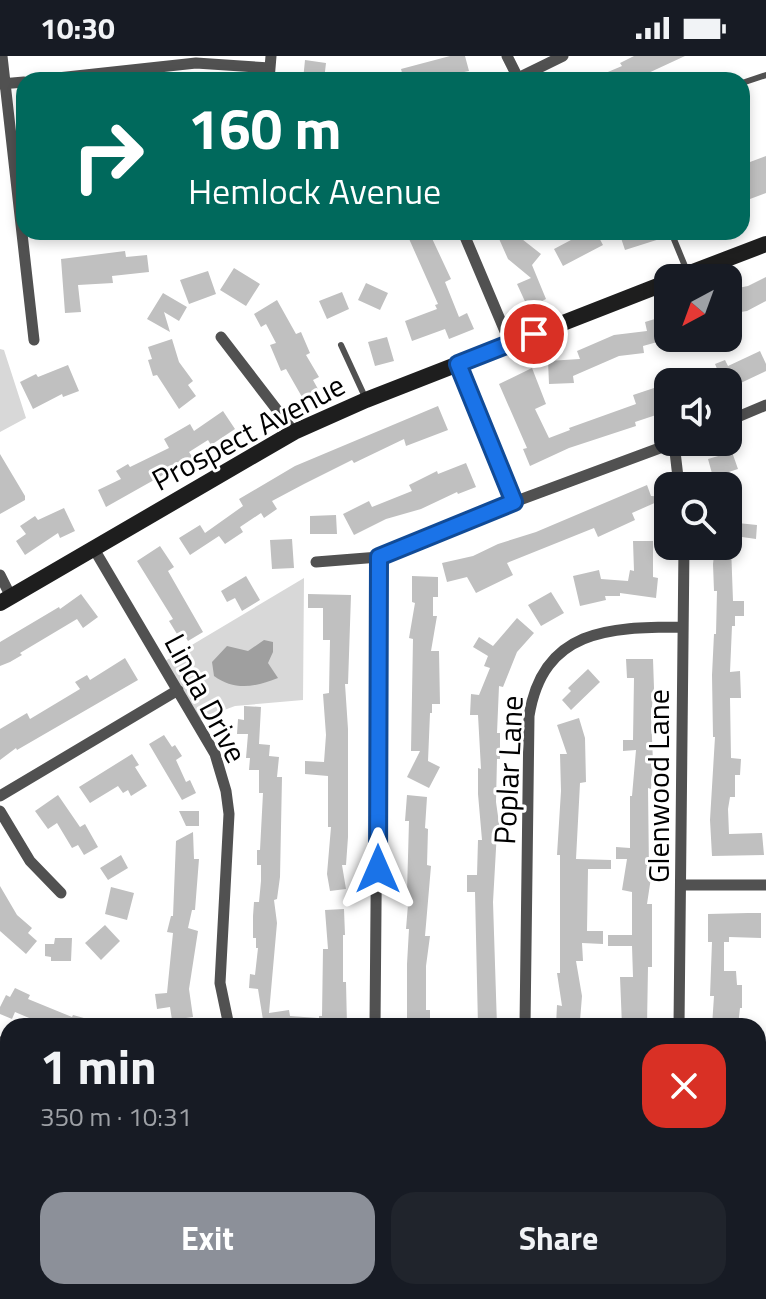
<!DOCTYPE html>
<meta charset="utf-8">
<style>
:root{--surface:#171b24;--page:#20242c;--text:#f1f3f6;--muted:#9ea1a6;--accent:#8c9099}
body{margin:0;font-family:"Titillium Web",sans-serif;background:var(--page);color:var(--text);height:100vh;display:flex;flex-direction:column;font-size:30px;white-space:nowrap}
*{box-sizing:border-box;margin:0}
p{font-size:26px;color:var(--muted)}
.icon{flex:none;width:44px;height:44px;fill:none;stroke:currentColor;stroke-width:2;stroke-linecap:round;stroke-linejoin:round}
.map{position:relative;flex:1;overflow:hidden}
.sheet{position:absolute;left:0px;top:962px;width:766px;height:282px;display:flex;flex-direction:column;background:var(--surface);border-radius:24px 24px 0 0;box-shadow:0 4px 12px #0003}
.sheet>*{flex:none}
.hud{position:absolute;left:16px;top:16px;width:734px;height:168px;border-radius:24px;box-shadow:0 4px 12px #0003;background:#00695c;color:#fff;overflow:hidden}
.needle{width:52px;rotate:221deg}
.buttons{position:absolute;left:654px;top:208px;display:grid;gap:16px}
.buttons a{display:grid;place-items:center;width:88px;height:88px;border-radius:16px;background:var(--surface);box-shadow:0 4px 12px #0003;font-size:40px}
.pin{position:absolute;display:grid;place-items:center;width:68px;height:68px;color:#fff;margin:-34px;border:4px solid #fff;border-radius:50%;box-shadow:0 2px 8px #0007}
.me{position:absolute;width:88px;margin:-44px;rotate:0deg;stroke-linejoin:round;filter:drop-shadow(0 0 6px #0008)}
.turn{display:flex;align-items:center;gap:28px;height:168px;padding:0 40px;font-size:36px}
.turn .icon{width:104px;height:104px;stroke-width:2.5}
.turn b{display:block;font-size:56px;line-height:68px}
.round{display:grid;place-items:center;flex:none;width:84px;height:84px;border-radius:24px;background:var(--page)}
.head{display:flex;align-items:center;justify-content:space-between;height:136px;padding:0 40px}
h1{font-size:48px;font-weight:700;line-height:60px}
.cta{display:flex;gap:16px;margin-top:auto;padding:16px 40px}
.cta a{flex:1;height:92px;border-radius:24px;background:var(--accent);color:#fff;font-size:32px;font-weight:700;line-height:92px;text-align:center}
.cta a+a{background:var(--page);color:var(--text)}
.status{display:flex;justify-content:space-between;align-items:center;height:56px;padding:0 40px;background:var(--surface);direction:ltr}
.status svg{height:22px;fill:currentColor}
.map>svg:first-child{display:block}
</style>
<div class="status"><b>10:30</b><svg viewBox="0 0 49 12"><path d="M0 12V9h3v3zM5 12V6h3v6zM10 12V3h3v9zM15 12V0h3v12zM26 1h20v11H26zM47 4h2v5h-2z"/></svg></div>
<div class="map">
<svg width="766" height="1243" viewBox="0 0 766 1243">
<rect width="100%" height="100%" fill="#fff"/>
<path fill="#d8d8d8" d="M0 293 4 294 26 362 0 376Z
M304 522 303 644 235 650 200 663 165 605Z"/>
<path fill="#9f9f9f" d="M264 584 273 586V596L268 607 278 622C256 631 234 635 214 620L212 606 227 590 248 595Z"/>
<path fill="#c0c0c0" d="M450 0H465L469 15 426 24H404L401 13Z
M634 0H685L644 19 646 24H589L622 10 620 7Z
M305 4 326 7 324 24H303Z
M766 100V137L742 146V109Z
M406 176H429L451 223 445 226 459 261 467 257 474 273 449 283 445 273 412 285 405 265 437 253 435 249 438 248Z
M496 176H513L541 198 532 209 546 243 528 252 517 228 531 222 508 203Z
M586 176H596L603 189 563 210 554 193Z
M619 176H665L666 181 625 194Z
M125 195 126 201 147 199 149 216 112 220 113 227 78 229 81 256 65 257 61 203Z
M234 212 260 228 246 250 220 234Z
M208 215 216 238 189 248 180 224Z
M766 221V245L747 255 728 258V234L748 230Z
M366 227 388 237 380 254 358 244Z
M342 236 349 253 327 263 319 245Z
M163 237 187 251 179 265 164 256 170 276 147 263Z
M277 244 296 278 301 276 310 297 306 299 319 321 313 324 318 333 302 341 286 313 281 315 270 289 276 287 266 268 261 271 254 258Z
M668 259V283L643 290 644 297 619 300 573 320 574 327 549 328 548 305 580 303 577 295 614 279 647 275 645 266Z
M387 281 394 305 375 310 368 286Z
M172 283 179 306 193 325 188 329 196 340 179 353 157 319 153 320 148 304 152 303 148 291Z
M760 295 766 308V315L728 333V326H694L718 315 715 308 725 304 728 310Z
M68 309 79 335 63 341 62 338 33 353 20 326 36 318 38 321Z
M532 312 546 348 535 353 549 382 570 374 569 372 636 348 633 339 660 330 668 355 635 366 636 370 569 392 530 410 523 393 527 392 499 328Z
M438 350 448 374 406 390 404 383 354 407 352 404 304 428 272 445 277 453 264 462 261 457 240 471 243 476 225 488 219 480 190 499 179 482 200 469 205 477 243 450 239 443 295 410Z
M223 355 235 373 211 389 208 384 189 396 193 402 106 451 98 434 121 423 116 415 128 408 130 411 169 392 164 383 190 368 194 375Z
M732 396 738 413 713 421 708 403Z
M0 398 25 440V444L0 458Z
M466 407 476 431 458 438 457 436 421 453 386 463 354 479 343 458 369 445 372 451 412 435 409 429 437 415 438 418Z
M647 429 651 440 668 441 632 457 635 464 598 481 594 472 507 507 513 519 476 537 467 521 447 526 442 507 473 500 498 488 536 476Z
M64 452 75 475 60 482 58 477 25 499 16 485 26 478 20 470 35 460 38 464Z
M336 459 337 478H310V460Z
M728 466 757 469 756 483 742 481V484H728Z
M292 483 294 512 272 513 270 484Z
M633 485H653V521L658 522 656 542 620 537V540H605L606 544 580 550 573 520 599 514 601 523 628 525 630 514 634 515Z
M160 490 174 511 168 515 203 576 188 585 182 575 177 578 169 565 173 563 137 505Z
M715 490H731L733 545H744V560H735V570H732L730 616 740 615 741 642H730L731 702 741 703 740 719H735V741H730L728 753 729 778 762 777 764 799 712 800 710 764 715 681H713L712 619 714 578H716L717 535H714L713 508Z
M246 520 260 544 242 555 235 542 227 546 221 535Z
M412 520 438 521V541H433V560H437L431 595H439L440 648H432V657H430L428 705 440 711 429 732 407 721 420 695H411L413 583 409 582 415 547 412 546Z
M551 536 564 557 541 570 528 549Z
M81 538 98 561 83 572 77 563 20 597 22 599 10 606 0 610V586L59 551 60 553Z
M308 538 351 539 348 628H345L348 673V781L346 809H342L346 833 330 835 327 818 331 771H328V720L305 718V705L324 706 326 679 323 638 329 637 330 584H323V552H308Z
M517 562 534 577 517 596 503 631 499 630 497 677H500V703H497L496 746 500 774 497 775 493 846 497 970H478L475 836H467V819H477L478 784H482L478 738V712L481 713 478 659H470L471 638 479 639 490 612 484 610 488 600 473 591 479 581 493 590Z
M125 602 138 624 17 694 16 692 0 704V673L27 657 30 663 80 633 75 626 87 619 90 624Z
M626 603H653L654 632 651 659 653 706 651 733 648 732 649 814 652 815 647 848H652V911H648L647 970H622L620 921H633L632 890H608V879H632V836L622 834 627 803H616V791L630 792V740H632L636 694 623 695V684H633L634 622H627Z
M588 613 600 626 571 654 562 644 571 635 568 632Z
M244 650 261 651 259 688 270 689 269 700 279 701 277 721H282L280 821 277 843 274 844 277 867 269 957 289 954 290 960 318 962 317 970H264L258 933 249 932 250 918 255 919 258 892H256V882H253V860L254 846H259L261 825V809H257V794H260L263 737H259V714H249L250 702H246L248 678H237L238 663 244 664Z
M579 662 585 682 586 726 580 727 576 803 611 804V813H588L587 875H603V888L582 887 583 905H576L582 940 580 965H576L575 970H556L557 949 562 950 557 917H560V799H557L561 735 560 698H567L557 669Z
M164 679 172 691 175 689 182 700 176 704 186 726 190 724 196 737 182 744 149 688Z
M132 698 139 709 135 711 147 730 131 740 128 734 123 737 118 730 90 747 79 731Z
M58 739 80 771 85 768 98 791 84 799 78 789 72 792 57 767 48 773 35 755Z
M407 739 427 741 425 772 428 773 427 809 431 810 425 880H430L426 910V954H430V970H407V908L409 873H406L409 836H407L409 765H405Z
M179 755H199V770H186Z
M193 776 194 803H199L195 854H192L188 872 198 875 189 933 193 961 172 964 170 951 157 953 155 938 167 937 173 877 167 876 171 860H173L176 785Z
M121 799 128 812 108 824 100 812Z
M0 830 17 859 32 872 28 877 37 885 26 898 0 875Z
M111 831 134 837 127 864 105 858Z
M344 853 345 879H343V926H346L347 970H319V960H322L323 893H328L325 854Z
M748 857H761V882L729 881V886H724V915H736L737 929H742V952H740L738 970H712L714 940H710L712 886H708V858Z
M105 869 120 885 101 904 85 887Z
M55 882H72L71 905H51V901L45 900V888H54Z
M15 932 30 939 28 943 72 961 73 959 102 967 101 970H48L15 956 12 963 0 958V951L6 939 10 941Z"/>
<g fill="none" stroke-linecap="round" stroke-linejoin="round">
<path stroke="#515151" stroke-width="6" d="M742 27 766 19
M671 176 687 215
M341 289 365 341"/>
<path stroke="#515151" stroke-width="11" d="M2 0 34 284
M507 0 518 22
M39 24 196 7 270 12
M269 24 271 0
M514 24 563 0
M1 28 24 26
M463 176 510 287
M221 281 294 376
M458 308 514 446
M728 365 766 349
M674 387 679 430
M94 493 215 698 226 735 229 758 220 927 229 970
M316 506 379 501 514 446 676 386
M0 519 11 541
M0 740 178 634
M0 755 30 805 61 837
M681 829H766
M375 970 379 501
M525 970 529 660C543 573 609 571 682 571
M679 970 684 490
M0 986 8 989
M0 1148 8 1151
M758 1162 766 1165
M164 1236 166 1243
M354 1243 355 1236
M765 1243 766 1240"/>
<path stroke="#1e1e1e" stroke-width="16" d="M677 222 766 188
M0 547 294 376 366 344 668 226"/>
</g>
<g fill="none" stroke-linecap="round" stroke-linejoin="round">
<g stroke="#114b97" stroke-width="20">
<path id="route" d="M378 813 379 501 514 446 458 308 534 278"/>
</g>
<use href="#route" stroke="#1a73e8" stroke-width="14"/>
</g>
<g text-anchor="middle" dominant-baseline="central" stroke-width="6" stroke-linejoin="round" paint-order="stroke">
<g font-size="30" fill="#000" stroke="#fff">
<text transform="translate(248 376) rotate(-28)">Prospect Avenue</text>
<text transform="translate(206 642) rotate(62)">Linda Drive</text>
<text transform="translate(508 714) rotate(-87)">Poplar Lane</text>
<text transform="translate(658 730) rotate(-90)">Glenwood Lane</text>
</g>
</g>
</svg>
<div class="buttons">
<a><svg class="needle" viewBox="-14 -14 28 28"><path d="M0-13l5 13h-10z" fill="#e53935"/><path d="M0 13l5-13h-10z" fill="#9ea1a6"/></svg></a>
<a><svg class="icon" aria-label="sound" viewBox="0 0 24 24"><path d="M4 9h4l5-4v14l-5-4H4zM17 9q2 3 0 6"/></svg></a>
<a><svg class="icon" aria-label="search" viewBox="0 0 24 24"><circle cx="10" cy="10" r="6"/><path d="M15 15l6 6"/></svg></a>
</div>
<div class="pin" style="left:534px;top:278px;background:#d93025"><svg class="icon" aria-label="arrive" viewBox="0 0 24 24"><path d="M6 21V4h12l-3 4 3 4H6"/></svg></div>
<svg class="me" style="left:378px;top:813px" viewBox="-20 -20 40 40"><path d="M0-17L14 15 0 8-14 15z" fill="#1a73e8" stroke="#fff" stroke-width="4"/></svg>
<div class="hud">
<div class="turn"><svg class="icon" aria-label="right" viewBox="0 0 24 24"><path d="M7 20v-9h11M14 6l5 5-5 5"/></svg><div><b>160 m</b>Hemlock Avenue</div></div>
</div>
<section class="sheet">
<div class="head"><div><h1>1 min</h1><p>350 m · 10:31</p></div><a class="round" style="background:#d93025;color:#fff"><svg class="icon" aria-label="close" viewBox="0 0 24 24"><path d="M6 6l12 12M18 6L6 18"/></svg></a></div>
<div class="cta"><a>Exit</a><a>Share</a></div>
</section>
</div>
